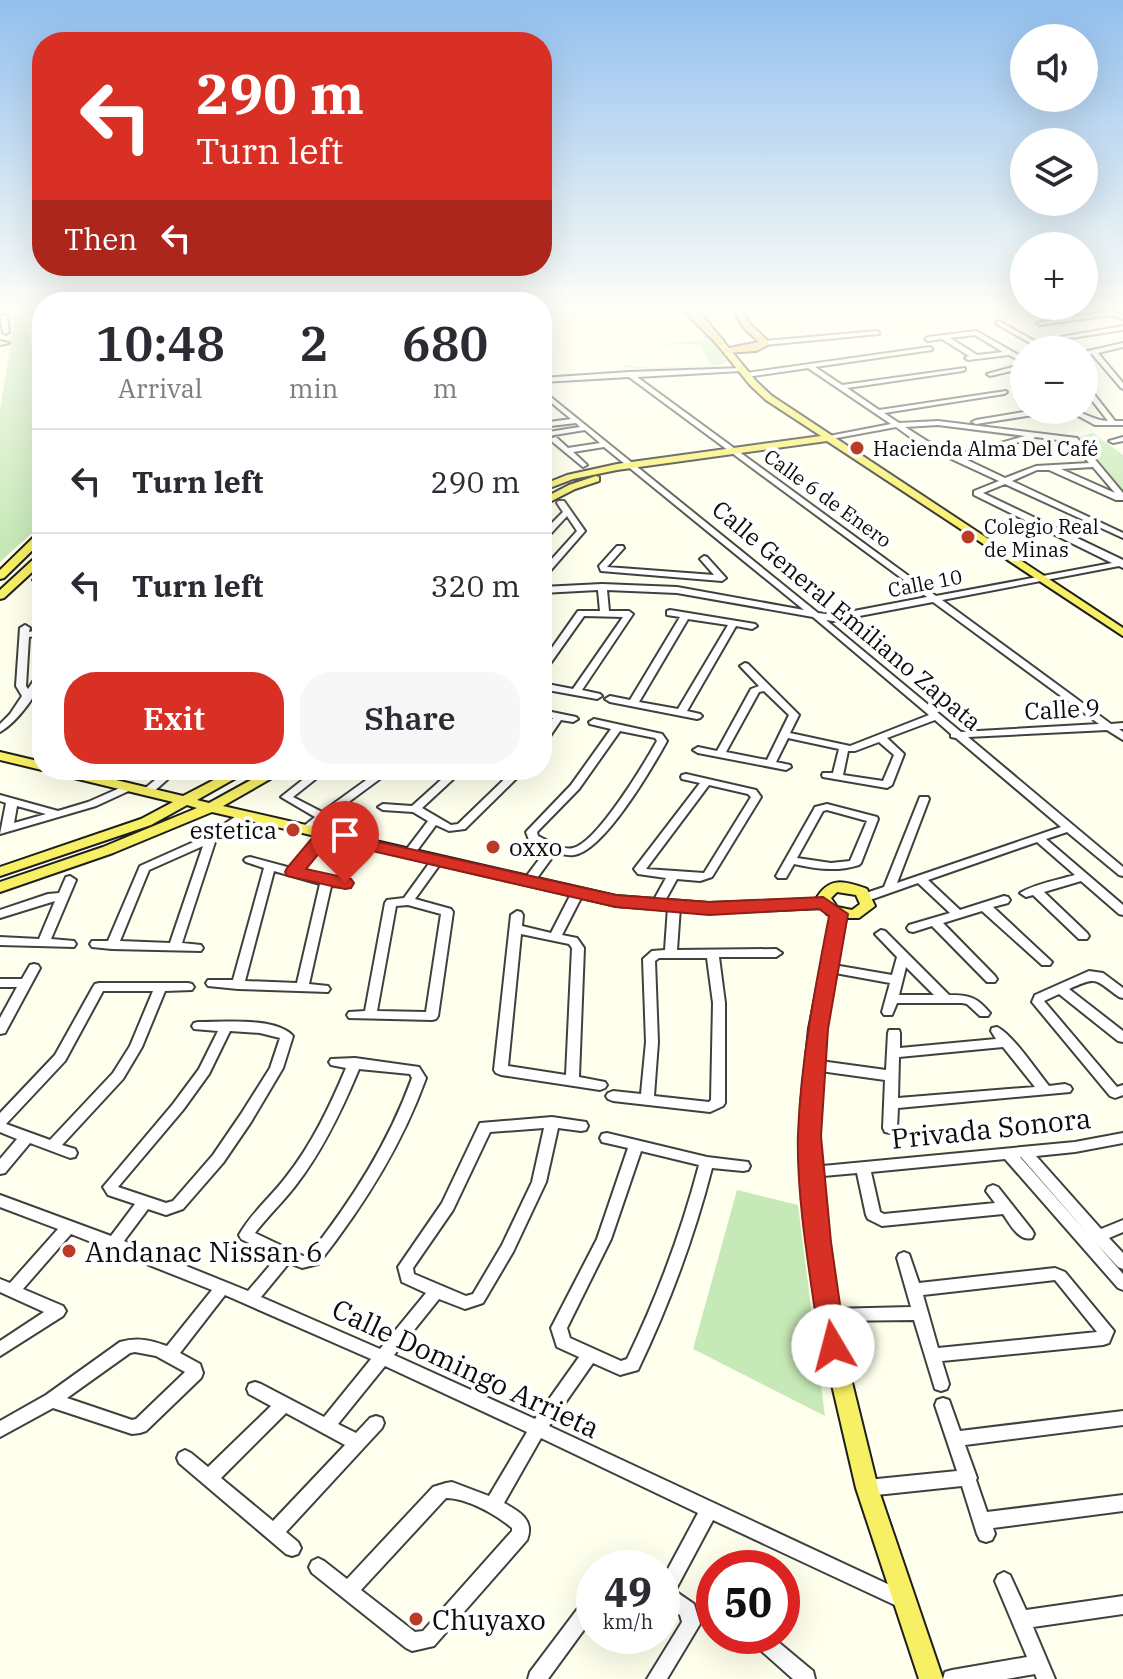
<!DOCTYPE html>
<meta charset="utf-8">
<style>
:root{--surface:#fff;--page:#f7f7f7;--text:#2b2b33;--muted:#7c7c81;--line:#e1e1e2;--accent:#d93025}
body{margin:0;font-family:"IBM Plex Serif",serif;background:var(--page);color:var(--text);height:100vh;display:flex;flex-direction:column;font-size:30px;white-space:nowrap}
*{box-sizing:border-box;margin:0}
p{font-size:26px;color:var(--muted)}
.icon{flex:none;width:44px;height:44px;fill:none;stroke:currentColor;stroke-width:2;stroke-linecap:round;stroke-linejoin:round}
.map{position:relative;flex:1;overflow:hidden}
.sheet{position:absolute;left:32px;top:292px;width:520px;height:488px;display:flex;flex-direction:column;background:var(--surface);border-radius:32px;box-shadow:0 8px 32px #0002}
.sheet>*{flex:none}
.banner{position:absolute;left:32px;top:32px;width:520px;height:244px;border-radius:32px;box-shadow:0 8px 32px #0002;background:#d93025;color:#fff;overflow:hidden}
.buttons{position:absolute;left:1010px;top:24px;display:grid;gap:16px}
.buttons a{display:grid;place-items:center;width:88px;height:88px;border-radius:50%;background:var(--surface);box-shadow:0 8px 32px #0002;font-size:40px}
.speed{position:absolute;left:576px;top:1550px;display:flex;gap:16px;font-size:40px;font-weight:700;text-align:center}
.speed>*{display:grid;place-content:center;width:104px;height:104px;border-radius:50%;background:var(--surface);box-shadow:0 8px 32px #0002;line-height:1}
.speed small{font-size:20px;font-weight:400}
.speed .limit{border:12px solid #d22;background:#fff;color:#111}
.pin{position:absolute;display:grid;place-items:center;width:68px;height:68px;color:#fff;margin:-82px -34px;border-radius:50% 50% 50% 0;rotate:-45deg;box-shadow:0 0 8px #0007}
.pin .icon{rotate:45deg}
.me{position:absolute;width:88px;margin:-44px;rotate:352deg;stroke-linejoin:round;filter:drop-shadow(0 0 6px #0008)}
.turn{display:flex;align-items:center;gap:28px;height:168px;padding:0 32px;font-size:36px}
.turn .icon{width:104px;height:104px;stroke-width:2.5}
.turn b{display:block;font-size:56px;line-height:68px}
.then{display:flex;align-items:center;height:76px;padding:0 32px;background:#0003;gap:16px;font-size:30px}
.eta{display:flex;justify-content:space-evenly;align-items:center;height:136px;text-align:center}
.eta b{font-size:48px;font-weight:600;line-height:56px}
.button{display:flex;gap:16px;margin-top:auto;padding:16px 32px}
.button a{flex:1;height:92px;border-radius:32px;background:var(--accent);color:#fff;font-size:32px;font-weight:600;line-height:92px;text-align:center}
.button a+a{background:var(--page);color:var(--text)}
ul{padding:0;list-style:none}
li{display:flex;align-items:center;gap:24px;height:104px;padding:0 32px;border-top:2px solid var(--line)}
li div{flex:1}
li b{display:block;font-size:30px}
li em{font-style:normal}
.map>svg:first-child{display:block}
</style>
<div class="map">
<svg width="1123" height="1679" viewBox="0 0 1123 1679">
<rect width="100%" height="100%" fill="#ffffed"/>
<path fill="#c7e9b7" d="M17 307H21L33 350 42 351V524L0 562V409Z
M704 330 727 361 725 364 655 369 624 367 622 365 650 368 710 365 700 344 658 345 701 340 705 336Z
M1093 433 1123 455V491L1076 438Z
M737 1190 798 1205 825 1416 693 1349Z"/>
<g fill="none" stroke-linecap="round" stroke-linejoin="round">
<g stroke="#404040" stroke-width="4">
<path id="minor" d="M1110 311 1123 315V319L1110 315 1040 325 1037 323Z
M4 315 7 317 9 332 6 334 3 332 0 316Z
M999 321 1049 349 1050 350H1042L997 324 996 323Z
M1123 326V330L1064 339 1061 337Z
M877 331 879 332V334L765 345 762 343 765 341Z
M976 331 1024 358V363L1009 355 968 360 965 358 969 356 942 339 928 341 925 339 928 337ZM975 335 1003 352 977 355 950 338Z
M0 341 9 343 0 345Z
M1123 343V347L1098 353 1123 383V389L1121 388 1092 354 1084 356V352Z
M930 347 932 348V350L815 367 842 385 965 368V370L963 371 847 388 879 410 1006 391 1007 392 1004 394 884 413 899 423 938 421 1077 438 1123 493V500H1116L1049 470H1037L1012 481 1123 533V538L1005 484 983 493 1123 560V568L1119 566 942 600 1111 724 1123 723V729H1119L1123 732V740L1107 730 968 737 1123 867V876L1119 875 1067 832 1046 839 1123 905V915L1119 914 1081 881 1044 892 1087 933 1089 936 1087 939H1079L1033 895 1026 897 1020 893C1035 884 1057 880 1075 875L1037 842 928 880 960 910 1004 896 1008 897 1010 900 1008 903 993 907 1052 962 1050 965H1042L982 911 943 923 995 976 997 979 995 982H987L932 926 913 932 909 931 907 928 909 925 950 913 918 883 867 901 861 897 863 894 884 887 920 797H928L929 799 897 883 1061 827 956 738 951 737V734L935 720 887 738 904 754 892 785 887 788 823 777 822 775 823 773H833L839 749 788 738 776 762 790 765 791 767 786 770 698 753 693 750 698 747 717 751 751 689 759 686 740 666 745 663 748 664 799 715 790 733 850 746 929 715 813 617 677 593 607 590 609 611H629L633 614 582 690 600 694 602 696 597 699 542 689V683L573 689 623 617 584 616 545 671 542 672V662L578 611H600L598 590 542 593V587L602 584 677 587 804 610 604 447 573 452 587 465 583 467 549 439 556 437 568 448 600 443 585 430 542 437V433L580 427 576 423 542 427V423L571 419 542 395V390L818 613 833 615 927 597 629 377 542 382V378L629 372 743 368V370L741 371 637 377 936 596 1112 563 974 495V491L999 481 921 445 896 427 826 440V436H829L891 424 808 368 746 377 743 375 746 373ZM938 425 1025 436 957 455 927 441 905 427ZM1036 437 1072 442 1089 463 1036 466 1005 478 963 458ZM1092 467H1093L1115 493 1061 469ZM933 602 1099 724 961 732 826 620 833 621ZM764 691 789 715 767 760 726 752 759 692ZM879 742 894 755 883 781 843 775 848 751H855Z
M1024 364V368L990 376 987 374Z
M1084 383 1086 384 1115 421H1123V425H1095L1069 411 1067 410C1082 410 1093 421 1108 421L1084 390Z
M1030 411 1034 413 1033 415 976 424 972 422 976 420Z
M1123 437V441L1113 443 1109 441Z
M558 501H564L585 531 545 577 542 578V570L577 531 567 516 545 540H542V533L563 512 557 503Z
M617 546H623L624 548 607 567 714 575 700 559 704 556 707 557 726 578 722 581 601 571 599 566Z
M42 575V581L37 583 33 580Z
M670 610 755 624 757 626 752 629 736 626 687 711 700 714 702 716 700 718 697 719 610 702 605 699 610 696 630 700 680 617 667 615V611ZM688 619 728 625 678 709 639 702Z
M25 625 30 628 29 632 42 629V635L29 637 26 686 28 689 39 673 42 672C42 691 16 723 0 732V724L10 714 22 696 16 686 20 628Z
M542 710 576 717 578 719 573 722 561 720 546 742 542 743V733L553 718 542 716Z
M594 719 662 734 667 741C652 768 604 851 574 855 568 856 562 854 556 852L532 885H524L522 882 547 849 529 840 526 832 571 785 611 729 590 724 589 722ZM620 731 655 738 657 741C644 764 597 843 573 848 562 851 547 840 538 836L537 832 579 789Z
M41 724 42 730 37 729 36 727 37 725Z
M167 770H178L151 794H143L142 792 143 790Z
M315 770H327L293 797 322 812 380 770H392L308 832 304 833 299 830 315 817 281 797Z
M452 770H463L422 808 451 825 458 824 514 770H525L465 829 449 831 436 825 413 856H405L403 854 428 821 413 812 383 810 378 807 383 804 412 806Z
M686 774 756 790 761 797 712 877 700 881 677 879 661 908 657 909 651 905 666 878 638 874 634 869 700 783 682 779 681 777 682 775ZM709 785 748 794 751 797 704 873 646 869Z
M129 784 133 785 134 787 133 789 96 806 0 834 6 803 0 801V795L58 811 88 802ZM17 806 46 814 14 823Z
M827 804 877 817 878 819 861 863 859 865C836 872 817 869 794 864L786 878H778L776 876 814 809 815 807ZM827 810 867 821 850 861 831 863 797 858 823 811Z
M242 812 247 815 246 817 216 839 182 943 201 945 203 948 201 951 112 949 92 947 90 944 92 941H108L140 866 207 836ZM203 846 170 943 120 941 149 870Z
M325 832 330 835 301 871 327 878 345 879 351 883 345 887 331 886 309 984 328 986 330 989 328 992 238 989 208 986 206 983 208 980H233L264 868 246 862 244 860 246 858 250 857 291 868 321 833ZM274 871 320 884 297 983 245 981Z
M437 857 443 860 415 899 451 909 453 912 438 1016 436 1019 432 1020 349 1018 347 1015 349 1012 365 1011 385 903 387 900 404 898 433 858ZM408 905 441 914 426 1012 377 1011 396 906Z
M70 876 76 880 51 939 74 941 76 944 74 947 0 945V937L39 939 55 901 0 918V910L48 894 59 893 66 877Z
M577 890 583 894 562 935 577 938 584 948 579 1077 605 1082 607 1085 605 1088 600 1090 501 1075 496 1073 494 1070 511 915 517 911 521 912 523 915 522 926 551 933 571 894ZM521 934 569 944 572 948 566 1075 508 1066Z
M674 903 680 907 677 950 776 949 782 953 776 957H719L725 1003V1103L723 1106 710 1112 613 1101 608 1099 606 1096 608 1093 613 1091 641 1094 646 1042 643 959 652 951 665 950 668 907ZM659 958H707L713 1003 711 1100 709 1102 654 1096 658 1042 655 961Z
M881 930 885 931 949 995C969 995 977 997 990 1013L988 1016H980L967 1004 962 1003H897L892 1015H884L882 1012 890 983 824 971 822 968 824 965 828 964 892 975 897 957 875 934ZM906 967 934 995H899Z
M34 964 38 965 40 968 5 1033 0 1034V1018L17 987H0V979H22L30 965Z
M1089 971 1103 973 1123 988V998L1119 997C1094 979 1098 976 1069 989L1123 1031V1042L1118 1041 1059 994 1044 1001 1117 1087 1123 1085V1095L1115 1098 1110 1096 1032 1002 1035 995Z
M99 983H188L192 984 194 987 192 990 165 991 142 1047 123 1079 62 1145 75 1149 77 1153 75 1157 70 1158 30 1143 5 1173 0 1174V1159L17 1139 0 1132V1113L55 1055 93 987 95 984ZM103 991H153L130 1046 113 1073 50 1140 6 1124 65 1061Z
M198 1022C223 1022 276 1017 293 1036L283 1068 251 1122 223 1163 183 1209 166 1215 148 1209 124 1241 248 1291 277 1257 241 1239 239 1235C251 1213 271 1197 286 1177 312 1144 330 1106 346 1068L331 1065 329 1062 331 1059 355 1058 419 1067 426 1078C401 1147 363 1207 318 1264L302 1268 289 1263 261 1297 380 1349 426 1293 402 1282 398 1267 442 1203 480 1123 552 1117 586 1122 588 1126 586 1130 581 1131 558 1128 546 1182 513 1252 483 1303 465 1309 439 1299 394 1355 535 1419 579 1357 557 1347 551 1328 597 1239 628 1148 602 1142 600 1138 602 1134 607 1133 707 1157 748 1162 750 1166 748 1170 743 1171 712 1168C694 1238 669 1305 638 1370L620 1375 593 1363 549 1426 909 1594 912 1600 909 1606 903 1609 897 1606 713 1520 675 1591 694 1604 700 1624 667 1679H647L682 1622 680 1615 662 1603V1580L698 1513 541 1438 504 1503C519 1511 535 1520 527 1540L434 1646 412 1651 406 1648 312 1573 309 1567 312 1561 318 1558 324 1561 347 1579 433 1487 446 1483 452 1482 489 1496 527 1432 385 1366 338 1424 356 1433 370 1418 376 1416 382 1418 384 1423 382 1428 286 1532 298 1542 301 1548 298 1554 292 1556 286 1554 179 1463 177 1458 179 1453 185 1450 191 1453 208 1467 271 1406 249 1394 247 1389 249 1384 255 1382 261 1384 324 1417 371 1359 225 1295 180 1353 200 1364 203 1373 201 1378 146 1431 140 1433 132 1434 53 1408 0 1437V1421L46 1395 120 1342C137 1337 150 1340 167 1346L212 1290 71 1234 23 1289 63 1306 66 1311 63 1316 0 1356V1341L44 1312 0 1292V1279L10 1283 58 1229 0 1207V1195L111 1236 135 1204 108 1195 103 1187 173 1104 199 1069 218 1031 194 1029 192 1026 194 1023ZM230 1031 260 1033 280 1038 270 1068 241 1114 213 1155 173 1201 166 1203 118 1187 183 1110 209 1074ZM359 1069 410 1074 412 1078C388 1144 352 1200 309 1255L303 1256 255 1233C268 1216 283 1202 296 1185 323 1150 342 1110 359 1069ZM544 1128 532 1182 502 1245 473 1294 466 1296 414 1274 413 1268 453 1210 490 1132ZM641 1151 699 1165C681 1233 657 1297 627 1359L621 1361 570 1338 567 1328 611 1239ZM135 1352 156 1356 185 1372 136 1419 132 1420 67 1398 130 1353ZM286 1413 345 1445 273 1521 221 1478ZM446 1498C467 1498 497 1515 512 1528V1531L423 1631 415 1632 361 1590Z
M997 1027C1012 1034 1036 1070 1049 1086L1065 1084 1070 1086 1072 1089 1070 1092 898 1108 897 1128 895 1132 890 1133 885 1132 883 1128 885 1080 813 1070 808 1068 806 1065 808 1062 813 1060 886 1070 888 1033 889 1030H899L900 1033V1048L996 1039 991 1031 992 1028ZM1003 1047 1035 1087 898 1098 899 1057Z
M1123 1133V1143L1075 1152 1036 1156 1101 1229 1123 1220V1232L1109 1238 1123 1253V1269L1118 1267 1096 1243 1123 1274V1290L1118 1288 1005 1159 871 1172 880 1212 884 1214 995 1203 986 1191 988 1187 993 1185 998 1187 1032 1230 1034 1234 1032 1238C1019 1242 1010 1224 1003 1214L882 1226 868 1219 866 1215 857 1173 812 1177 807 1176 805 1172 807 1168 812 1167 1075 1142ZM1020 1157H1021L1088 1234Z
M904 1252 909 1254 919 1283 1055 1268 1065 1272 1114 1331 1109 1343 1103 1345 942 1361 949 1384 947 1389 941 1391 935 1389 914 1320 829 1321 824 1320 821 1315 824 1310 829 1309 911 1307 897 1258 899 1254ZM1055 1280 1097 1332 938 1348 923 1295Z
M943 1398 949 1400 960 1431 1123 1411V1425L965 1445 977 1478 976 1480 987 1512 1123 1495V1511L993 1528 995 1534 992 1540 986 1542 980 1540 977 1534 962 1486 867 1496 861 1494 859 1488 861 1482 867 1480 957 1471 935 1405 937 1400Z
M1004 1572 1010 1575 1026 1610 1123 1596V1614L1033 1627 1055 1679H1037L1035 1674 1006 1679H943L945 1672 952 1670 1027 1657 995 1581 998 1575Z
M594 1592V1616L548 1679H528L530 1672 588 1595Z
M756 1636H771L813 1671 815 1679H793L757 1647 754 1641Z"/>
</g>
<g stroke="#1e1e1e" stroke-width="4">
<path id="major" d="M687 307H695L756 381 772 396 1123 628V636L827 441 617 470 573 479 542 491V485L567 475 617 464 821 436 766 400 750 385Z
M596 476 599 477V481L575 489 542 506V499L569 485Z
M42 532V541L4 578 0 579V570L38 533Z
M42 554V563L4 598 0 599V590L38 555Z
M0 752 42 762V770L0 760Z
M51 770H74L183 796 233 770H250L197 800 209 803 269 770H286L223 806 616 896 709 903 816 899C829 876 845 881 867 889L875 906 859 918H846L825 1029 819 1104V1136L827 1242 843 1346 878 1488 943 1679H919L856 1488 823 1346 809 1242 801 1136V1104L809 1029 831 916 827 914 822 908 709 913 616 906 212 812 113 853 0 892V882L103 847 197 808 187 805 151 825 0 876V867L141 819 173 802 53 773ZM837 892 856 895 860 904 852 910 837 907 831 898Z"/>
</g>
<g stroke="#1e1e1e" stroke-width="4">
<path id="highway" d="M680 307H689L724 341V345H718Z
M731 307H740L750 324 768 341V345L756 351 724 353V349L759 342 744 328Z"/>
</g>
<use href="#minor" fill="#fff" fill-rule="evenodd"/>
<use href="#major" fill="#f7f064" fill-rule="evenodd"/>
<use href="#highway" fill="#f3bd56" fill-rule="evenodd"/>
</g>
<linearGradient id="sky" x2="0" y2="1"><stop stop-color="#92bfee"/><stop offset="0.57" stop-color="#fffff7"/><stop offset="1" stop-color="#fffff7" stop-opacity="0"/></linearGradient>
<rect width="1123" height="542" fill="url(#sky)"/>
<path fill="#d93025" stroke="#8d1f18" stroke-width="2" d="M325 830 616 895 709 902 823 897 848 914 828 1029 821 1136 831 1242 846 1346 842 1354 833 1357 824 1354 820 1346C811 1280 796 1199 798 1133 801 1059 815 988 829 916L819 909 709 915 616 907 329 841 306 869 351 879 354 883 351 888 345 889 287 876 285 872 287 868 318 831Z"/>
<g fill="#bb3c26" stroke="#fff" stroke-width="3">
<circle cx="857" cy="448" r="8"/>
<circle cx="968" cy="537" r="8"/>
<circle cx="293" cy="830" r="8"/>
<circle cx="493" cy="847" r="8"/>
<circle cx="69" cy="1251" r="8"/>
<circle cx="416" cy="1619" r="8"/>
</g>
<g text-anchor="middle" dominant-baseline="central" stroke-width="8" stroke-linejoin="round" paint-order="stroke">
<g font-size="20" fill="#0d0d0d" stroke="#fff" text-anchor="start">
<text x="873" y="448">Hacienda Alma Del Café</text>
<text x="984" y="526">Colegio Real<tspan x="984" dy="23">de Minas</tspan></text>
</g>
<g font-size="20" fill="#0d0d0d" stroke="#fff">
<text transform="translate(828 498) rotate(36)">Calle 6 de Enero</text>
<text transform="translate(925 583) rotate(-11)">Calle 10</text>
</g>
<g font-size="24" fill="#0d0d0d" stroke="#fff">
<text transform="translate(847 615) rotate(40)">Calle General Emiliano Zapata</text>
<text transform="translate(1062 709) rotate(-3)">Calle 9</text>
</g>
<g font-size="24" fill="#0d0d0d" stroke="#fff" text-anchor="end">
<text x="277" y="830">estetica</text>
<text x="509" y="847" text-anchor="start">oxxo</text>
</g>
<g font-size="28" fill="#0d0d0d" stroke="#fff">
<text transform="translate(991 1128) rotate(-6)">Privada Sonora</text>
<text transform="translate(466 1368) rotate(25)">Calle Domingo Arrieta</text>
</g>
<g font-size="28" fill="#0d0d0d" stroke="#fff" text-anchor="start">
<text x="85" y="1251">Andanac Nissan 6</text>
<text x="432" y="1619">Chuyaxo</text>
</g>
</g>
</svg>
<div class="buttons">
<a><svg class="icon" aria-label="sound" viewBox="0 0 24 24"><path d="M4 9h4l5-4v14l-5-4H4zM17 9q2 3 0 6"/></svg></a>
<a><svg class="icon" aria-label="layers" viewBox="0 0 24 24"><path d="M12 4l9 5-9 5-9-5zM3 14l9 5 9-5"/></svg></a>
<a>+</a>
<a>−</a>
</div>
<div class="speed"><div>49<small>km/h</small></div><div class="limit">50</div></div>
<div class="pin" style="left:345px;top:883px;background:#d93025"><svg class="icon" aria-label="arrive" viewBox="0 0 24 24"><path d="M6 21V4h12l-3 4 3 4H6"/></svg></div>
<svg class="me" style="left:833px;top:1346px" viewBox="-20 -20 40 40"><circle r="19" fill="#fff"/><path d="M0-13L10 11 0 6-10 11z" fill="#d93025"/></svg>
<div class="banner">
<div class="turn"><svg class="icon" aria-label="left" viewBox="0 0 24 24"><path d="M17 20v-9H6M10 6l-5 5 5 5"/></svg><div><b>290 m</b>Turn left</div></div>
<div class="then">Then<svg class="icon" aria-label="left" viewBox="0 0 24 24"><path d="M17 20v-9H6M10 6l-5 5 5 5"/></svg></div>
</div>
<section class="sheet">
<div class="eta">
<div><b>10:48</b><p>Arrival</p></div>
<div><b>2</b><p>min</p></div>
<div><b>680</b><p>m</p></div>
</div>
<ul>
<li><svg class="icon" aria-label="left" viewBox="0 0 24 24"><path d="M17 20v-9H6M10 6l-5 5 5 5"/></svg><div><b>Turn left</b></div><em>290 m</em></li>
<li><svg class="icon" aria-label="left" viewBox="0 0 24 24"><path d="M17 20v-9H6M10 6l-5 5 5 5"/></svg><div><b>Turn left</b></div><em>320 m</em></li>
</ul>
<div class="button"><a>Exit</a><a>Share</a></div>
</section>
</div>
